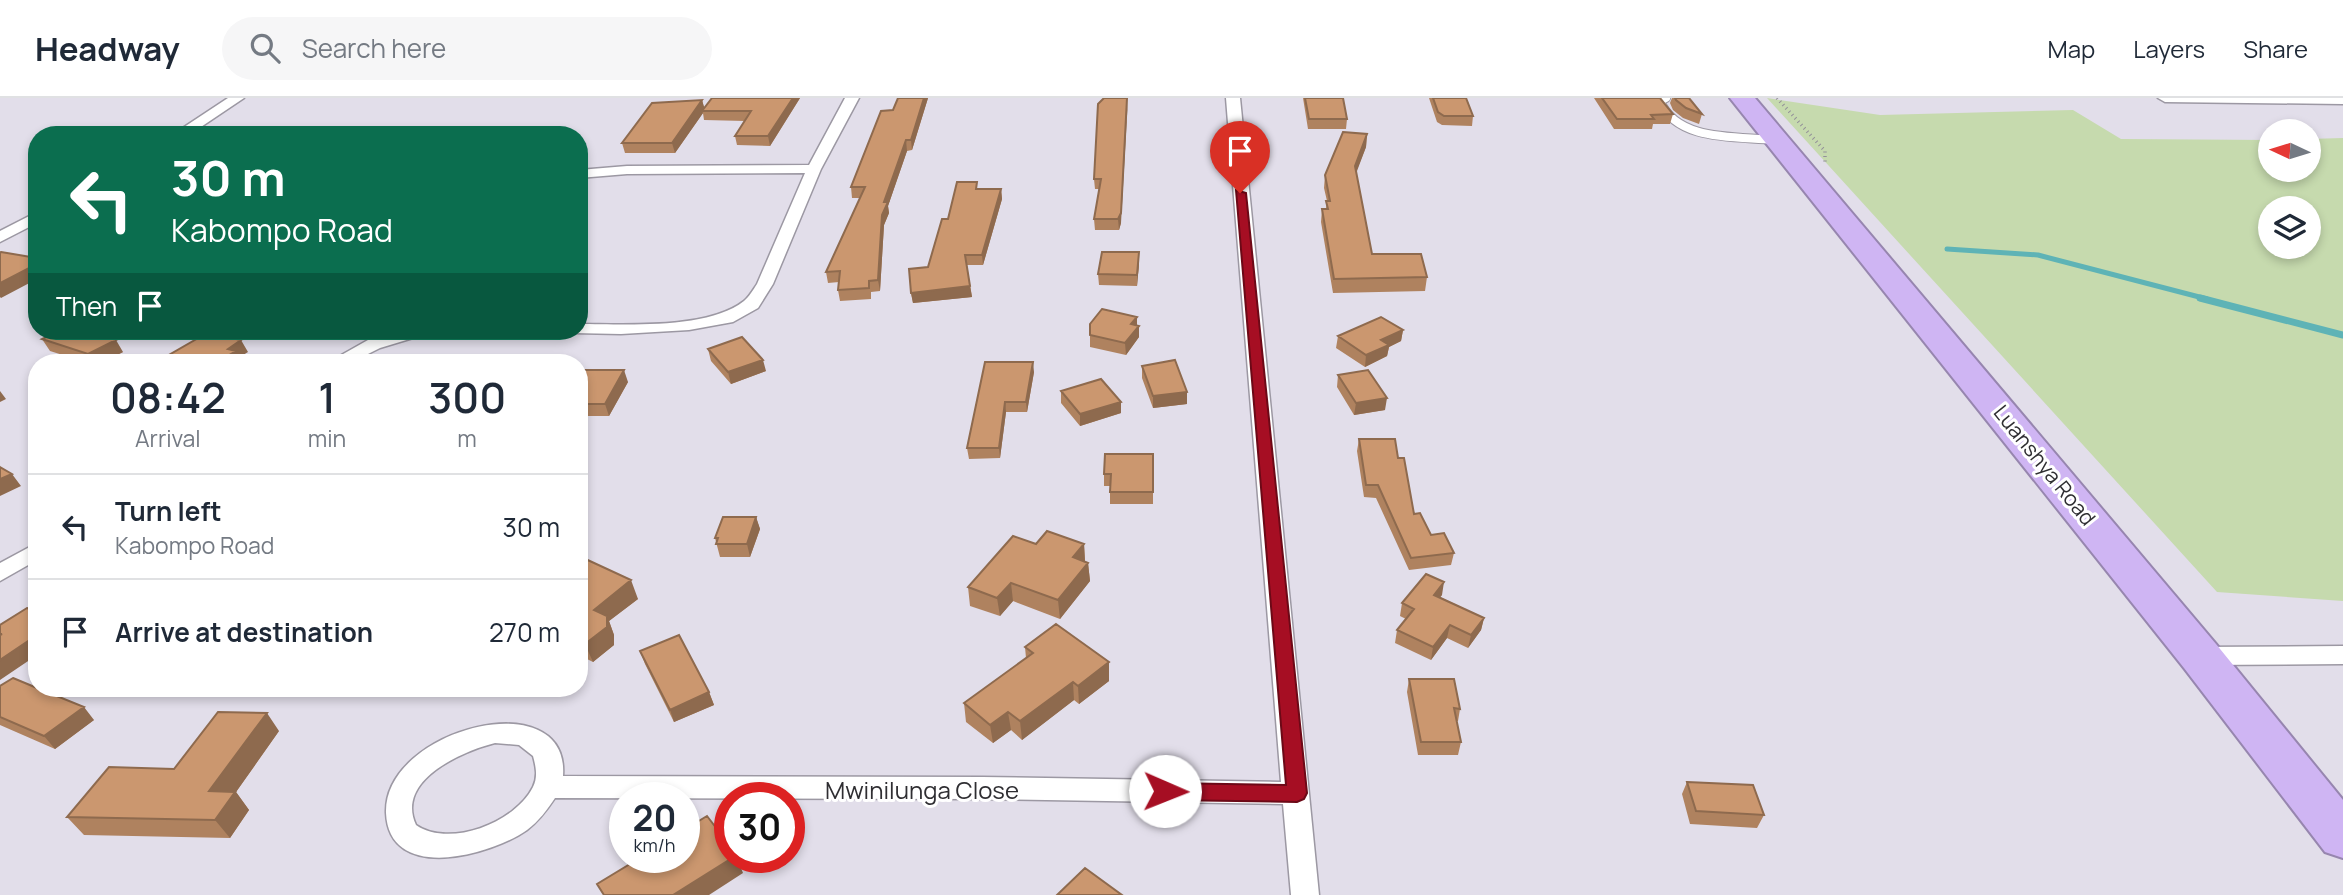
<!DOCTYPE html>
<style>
:root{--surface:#fff;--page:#f6f6f7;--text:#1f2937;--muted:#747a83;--line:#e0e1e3}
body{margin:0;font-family:Manrope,sans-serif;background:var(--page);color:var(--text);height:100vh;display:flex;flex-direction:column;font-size:26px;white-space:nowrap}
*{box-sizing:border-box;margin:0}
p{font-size:23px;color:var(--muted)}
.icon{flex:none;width:38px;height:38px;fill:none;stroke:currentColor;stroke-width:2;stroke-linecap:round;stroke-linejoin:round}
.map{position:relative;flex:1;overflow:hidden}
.panel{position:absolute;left:28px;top:256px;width:560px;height:343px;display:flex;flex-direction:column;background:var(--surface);border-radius:28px;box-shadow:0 4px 10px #0003}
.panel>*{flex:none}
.banner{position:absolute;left:28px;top:28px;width:560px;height:214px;border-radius:28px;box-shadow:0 4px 10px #0003;background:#0b6e4f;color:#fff;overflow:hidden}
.needle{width:46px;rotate:274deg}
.fabs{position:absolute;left:2258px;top:21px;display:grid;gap:14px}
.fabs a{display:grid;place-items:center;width:63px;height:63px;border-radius:50%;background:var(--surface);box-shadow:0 4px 10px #0003;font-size:35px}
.speed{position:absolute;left:609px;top:684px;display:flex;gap:14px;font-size:35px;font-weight:700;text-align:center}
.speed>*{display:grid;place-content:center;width:91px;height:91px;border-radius:50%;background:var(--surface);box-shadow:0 4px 10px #0003;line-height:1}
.speed small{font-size:18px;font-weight:400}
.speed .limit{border:10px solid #d22;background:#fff;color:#111}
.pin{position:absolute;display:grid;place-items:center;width:60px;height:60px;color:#fff;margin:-72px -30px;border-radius:50% 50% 50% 0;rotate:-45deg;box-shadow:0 0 7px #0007}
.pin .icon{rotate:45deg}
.me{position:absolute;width:77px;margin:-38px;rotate:91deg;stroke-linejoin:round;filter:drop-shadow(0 0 5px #0008)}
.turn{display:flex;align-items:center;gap:24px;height:147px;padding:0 28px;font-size:32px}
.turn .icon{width:91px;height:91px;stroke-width:2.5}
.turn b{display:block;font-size:49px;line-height:60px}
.then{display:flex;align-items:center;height:66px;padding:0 28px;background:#0003;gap:14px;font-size:26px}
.eta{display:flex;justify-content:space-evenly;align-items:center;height:119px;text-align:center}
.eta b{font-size:42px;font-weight:600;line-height:49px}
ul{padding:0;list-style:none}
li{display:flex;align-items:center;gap:21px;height:105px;padding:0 28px;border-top:2px solid var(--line)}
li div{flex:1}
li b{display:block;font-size:26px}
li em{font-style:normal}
header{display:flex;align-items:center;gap:42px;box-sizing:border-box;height:98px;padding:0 35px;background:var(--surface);border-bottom:2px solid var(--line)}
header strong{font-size:33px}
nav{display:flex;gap:38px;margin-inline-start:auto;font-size:24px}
.search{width:490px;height:63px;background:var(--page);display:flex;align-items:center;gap:18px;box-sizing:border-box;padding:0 24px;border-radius:38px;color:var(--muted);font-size:26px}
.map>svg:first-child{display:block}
</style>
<header>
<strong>Headway</strong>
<div class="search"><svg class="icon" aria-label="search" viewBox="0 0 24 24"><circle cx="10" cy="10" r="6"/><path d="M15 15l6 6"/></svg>Search here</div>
<nav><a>Map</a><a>Layers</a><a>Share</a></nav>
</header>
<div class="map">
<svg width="2343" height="797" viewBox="0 0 2343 797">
<rect width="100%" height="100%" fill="#e2deea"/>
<path fill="#c6daae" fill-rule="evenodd" d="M1767 0 1880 17 2073 12 2121 41 2270 42V72H2308V41L2343 40V503L2217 494ZM2270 110H2308V149H2270Z"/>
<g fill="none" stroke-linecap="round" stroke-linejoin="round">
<path stroke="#5eb3b6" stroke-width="5" d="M1947 151 2038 157 2207 201"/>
<path stroke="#5eb3b6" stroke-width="7" d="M2200 200 2343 237"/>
<g stroke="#9c98a3" stroke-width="10">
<path id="lane" d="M1666 0 1660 3C1677 44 1737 38 1774 42"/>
</g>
<g stroke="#9c98a3" stroke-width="3">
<path id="street" d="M228 0H244L189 37H172Z
M845 0H859L821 71 773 186 758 210 733 224 689 232 621 236 573 235 571 233H579V226C624 226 707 232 744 203 749 199 753 192 757 186L805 75 627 76 579 80V72L627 68 809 67Z
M1226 0H1240L1319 797H1291L1283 706 982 701 555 700C547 712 539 723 527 732 492 757 389 786 386 715 383 631 570 583 563 678L982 679 1281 684ZM495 645 519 647 533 658C536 669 538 679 533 689 515 725 449 750 416 727 395 682 463 653 495 645Z
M2158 0H2343V6L2165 4Z
M37 114V125L0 144V133Z
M399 233H426L423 237 380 250 352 264H329L368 242Z
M37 445V462L0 483V465Z
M2343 548V566L2200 567 2191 564 2188 558 2191 552 2200 549Z"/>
</g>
<g stroke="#9786af" stroke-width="4">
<path id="highway" d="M1730 0H1755L2216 546 2343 702V760L2325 754 2184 570Z"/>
</g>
<path stroke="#939099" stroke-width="3.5" stroke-dasharray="1 3.5" stroke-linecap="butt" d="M1777 0 1825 53V64"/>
<use href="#lane" stroke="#fff" stroke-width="8"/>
<use href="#street" fill="#fff" fill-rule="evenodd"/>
<use href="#highway" fill="#cfb5f3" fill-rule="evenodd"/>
</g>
<path fill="#af825f" d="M800 0 770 48 737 47 735 38 745 23 704 22 703 15 675 55H625L622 45 702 2 704 10Z
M898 0H928L912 52 907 53 888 108 889 115 884 127 880 193 871 194V201L840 203 838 192 839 184 828 185 826 174 860 100H852L851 89 893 12Z
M1303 0H1343L1347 21 1346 31H1308Z
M1429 0H1466L1473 18 1472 28 1442 27 1437 24Z
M1594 0H1660L1673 16 1670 26H1653L1652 31H1614Z
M1672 0H1689L1702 16 1699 26 1683 20 1673 12 1670 5Z
M1098 6 1121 125 1119 132H1095L1094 121 1099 91H1095L1094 81Z
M1367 36 1366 49 1356 74 1372 156 1427 179 1425 193 1333 195 1321 124 1322 111H1326L1327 103 1324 90 1325 77Z
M978 91H1001L1002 101 983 167H967L972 199 913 205 911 195 928 169 948 121Z
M1139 154V165L1137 188 1099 187 1098 176Z
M1137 219V227L1139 228V239L1126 257 1090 249V226Z
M1403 232 1401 243 1389 249 1387 258 1365 269 1336 250 1338 238Z
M42 241 123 254 103 264H85L50 253Z
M708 251 766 273 731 286 711 263Z
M985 264 1034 274 1027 314H1006L1000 360 969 361 967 350Z
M1142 268 1187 306 1153 310 1142 280Z
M579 272 628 284 609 318H579Z
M1338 277 1385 312 1354 317 1337 289Z
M1061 293 1121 315 1080 328 1061 305Z
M1359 341 1398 360 1414 416 1431 437 1454 455 1451 467 1409 472 1376 400 1364 399 1357 353Z
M1153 356V406H1110V388H1104V376Z
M756 419 760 431 750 459H720L715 440Z
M1036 446H1084L1085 463 1088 465 1090 483 1060 521 1013 503 1000 518 970 508 968 489Z
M579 458 638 501 609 523 614 537V547L593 564 579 557Z
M1442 497 1440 499 1484 520 1481 532 1468 550 1447 540 1431 562 1395 545 1397 532 1406 521 1400 518 1402 505Z
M1025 549 1109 564V583L1079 606 1074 602 1022 642 1011 632 993 645 966 624 964 605 1026 560Z
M640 553 709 594 714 607 674 624 645 566Z
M1409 581 1460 611 1458 623H1456L1461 644 1458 657H1418L1407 594Z
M0 588 94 622 55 651 0 627Z
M279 633 236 694 249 712 230 740 84 737 67 719 174 671Z
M1687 684 1764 717 1757 730 1690 726 1682 696Z"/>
<path fill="#8e6a4e" d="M793 0H800L770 48 768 38Z
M924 0H928L912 52 911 42Z
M1128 0 1121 125 1119 132 1118 121Z
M702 2 705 12 702 13 703 15 675 55 672 45Z
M1367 36 1366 49 1354 81 1355 68Z
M906 42 907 53 888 108 889 115 884 127 880 193 878 182 882 117 884 104Z
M1001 91 1002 101 983 167 982 157Z
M1139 154V165L1137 188V177Z
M37 166V181L1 200 0 199V185Z
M970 188 972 199 913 205 911 195Z
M1137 219V230L1139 228V239L1126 257 1125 245 1131 226Z
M1403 232 1401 243 1389 249 1387 258 1365 269 1366 257 1381 242Z
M116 242 123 254 103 264H94L88 256Z
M241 242 248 254 240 259 243 264H217L228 251Z
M763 262 766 273 731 286 728 274Z
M1033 264 1034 274 1027 314 1026 304Z
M624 272 628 284 609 318 605 306Z
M0 293 6 301 0 304Z
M1187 294V306L1153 310V298Z
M1387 300 1385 312 1354 317 1356 305Z
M1005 304 1006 314 1000 360 999 350Z
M1121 304V315L1080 328V316Z
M12 376 21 388 0 398V381Z
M756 419 760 431 750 459 747 446Z
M1084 446 1085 464 1073 459Z
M1088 465 1090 483 1060 521 1058 502Z
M631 482 638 501 609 523 614 537V547L593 564 585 546 594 512Z
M1444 484 1442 497 1432 509 1434 497Z
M1011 485 1013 503 1000 518 997 500Z
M1484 520 1481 532 1468 550 1471 537Z
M1450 527 1447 540 1431 562 1433 549Z
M37 537V557L0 582V562Z
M1109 564V583L1079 606 1078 588Z
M1073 584 1074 602 1022 642 1020 623Z
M338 590H363L344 599Z
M709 594 714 607 674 624 670 612Z
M84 609 94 622 55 651 44 638Z
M1008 614 1011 632 993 645 990 627Z
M267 615 279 633 236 694 249 712 230 740 215 722 209 693Z
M732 760H737L743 775 709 797H673Z"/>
<path fill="#cb976f" stroke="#8e6a4e" stroke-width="2" d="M712 0H793L768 38H735L751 13H702Z
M898 0H924L911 42H906L884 104H888L882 117 878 182 869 183V190L838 192 840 173 826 174 865 89H851L881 13 893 12Z
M1104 0H1127L1121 115 1118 121H1094L1101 81H1094L1098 6Z
M1305 0H1343L1347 21H1309Z
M1433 0H1466L1473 18H1444L1438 14Z
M1602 0H1660L1673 16 1651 17 1654 21H1617Z
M1675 0H1689L1702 16 1686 10 1676 2Z
M702 2 672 45H622L652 5Z
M1343 34 1367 36 1355 68 1372 156H1421L1427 179 1334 181 1322 111H1328L1326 103H1330L1325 77Z
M957 84H977L976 91H1001L982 157H965L970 188 911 195 909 171 928 169 942 121H948Z
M1 154 37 160V166L0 185V155Z
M1102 154H1139L1137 177 1098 176Z
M1102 211 1137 219 1131 226 1139 228 1125 245 1090 237V226Z
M1381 219 1403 232 1381 242 1389 247 1366 257 1338 238Z
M59 233H87L116 242 88 256 42 241Z
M207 235 241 242 228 251 236 253 217 264H173L162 261Z
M742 239 763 262 728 274 708 251Z
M1175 262 1187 294 1153 298 1142 268Z
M985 264H1033L1026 304H1005L999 350H967Z
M579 272H624L605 306H579Z
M1368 272 1387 300 1356 305 1338 277Z
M1101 281 1121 304 1080 316 1061 293Z
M1359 341H1395L1398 360H1404L1414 416 1420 415 1431 437 1444 435 1454 455 1411 460 1378 387H1366Z
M1105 356H1153V394H1110L1111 376H1104Z
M0 369 12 376 0 381Z
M723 419H756L747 446H716L718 440H715Z
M1047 433 1084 446 1073 459 1088 465 1058 502 1011 485 997 500 968 489 1013 438 1036 446Z
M579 458 631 482 594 512 607 518V529L585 546 579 543Z
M1426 476 1444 484 1434 497 1484 520 1471 537 1450 527 1433 549 1397 532 1414 511 1402 505Z
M27 510 37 514V537L0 562V537L2 536H0V527Z
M1056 526 1109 564 1078 588 1073 584 1020 623 1008 614 990 627 964 605 1033 555 1025 549Z
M679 537 709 594 670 612 640 553Z
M13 580 37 590 84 609 44 638 0 619V588Z
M1409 581H1454L1460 611 1454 610 1461 644H1421Z
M218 614 267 615 209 693 235 694 215 722 67 719 109 669 174 671Z
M1687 684 1753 687 1764 717 1696 713Z
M707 718 730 748V760H732L673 797H604L597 786 640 760H684V732Z
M1085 770 1122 797H1057Z"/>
<path fill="#a60e23" stroke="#6c0917" stroke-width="2" d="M1236 92 1246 95 1307 695 1304 701 1297 704 1165 702 1158 699 1155 693 1158 687 1165 685 1286 687Z"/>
<g text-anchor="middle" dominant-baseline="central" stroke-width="6" stroke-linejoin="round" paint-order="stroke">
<g font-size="21" fill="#2f2e32" stroke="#fff">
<text transform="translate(2045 367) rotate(51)">Luanshya Road</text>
</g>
<g font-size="24" fill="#2f2e32" stroke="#fff">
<text x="922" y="691">Mwinilunga Close</text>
</g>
</g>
</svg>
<div class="fabs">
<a><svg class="needle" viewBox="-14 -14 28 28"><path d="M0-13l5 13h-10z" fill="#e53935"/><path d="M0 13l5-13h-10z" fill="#747a83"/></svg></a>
<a><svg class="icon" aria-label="layers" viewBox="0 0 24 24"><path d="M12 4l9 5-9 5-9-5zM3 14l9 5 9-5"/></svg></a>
</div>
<div class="speed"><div>20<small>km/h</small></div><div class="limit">30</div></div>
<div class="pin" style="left:1240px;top:95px;background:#d93025"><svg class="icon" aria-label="arrive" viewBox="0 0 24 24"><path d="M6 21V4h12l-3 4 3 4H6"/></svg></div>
<svg class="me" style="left:1165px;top:693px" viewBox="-20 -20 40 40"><circle r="19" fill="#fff"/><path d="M0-13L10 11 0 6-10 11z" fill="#a60e23"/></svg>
<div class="banner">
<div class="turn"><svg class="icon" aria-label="left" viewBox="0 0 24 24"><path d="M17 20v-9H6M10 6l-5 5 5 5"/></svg><div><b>30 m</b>Kabompo Road</div></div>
<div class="then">Then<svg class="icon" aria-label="arrive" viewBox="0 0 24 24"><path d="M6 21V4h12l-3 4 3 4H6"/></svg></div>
</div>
<section class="panel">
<div class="eta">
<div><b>08:42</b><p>Arrival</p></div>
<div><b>1</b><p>min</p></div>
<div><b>300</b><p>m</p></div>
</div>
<ul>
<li><svg class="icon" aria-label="left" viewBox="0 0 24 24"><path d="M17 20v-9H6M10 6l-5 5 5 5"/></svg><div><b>Turn left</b><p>Kabompo Road</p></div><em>30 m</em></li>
<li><svg class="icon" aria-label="arrive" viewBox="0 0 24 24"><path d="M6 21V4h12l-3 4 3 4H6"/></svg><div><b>Arrive at destination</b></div><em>270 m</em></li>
</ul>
</section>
</div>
